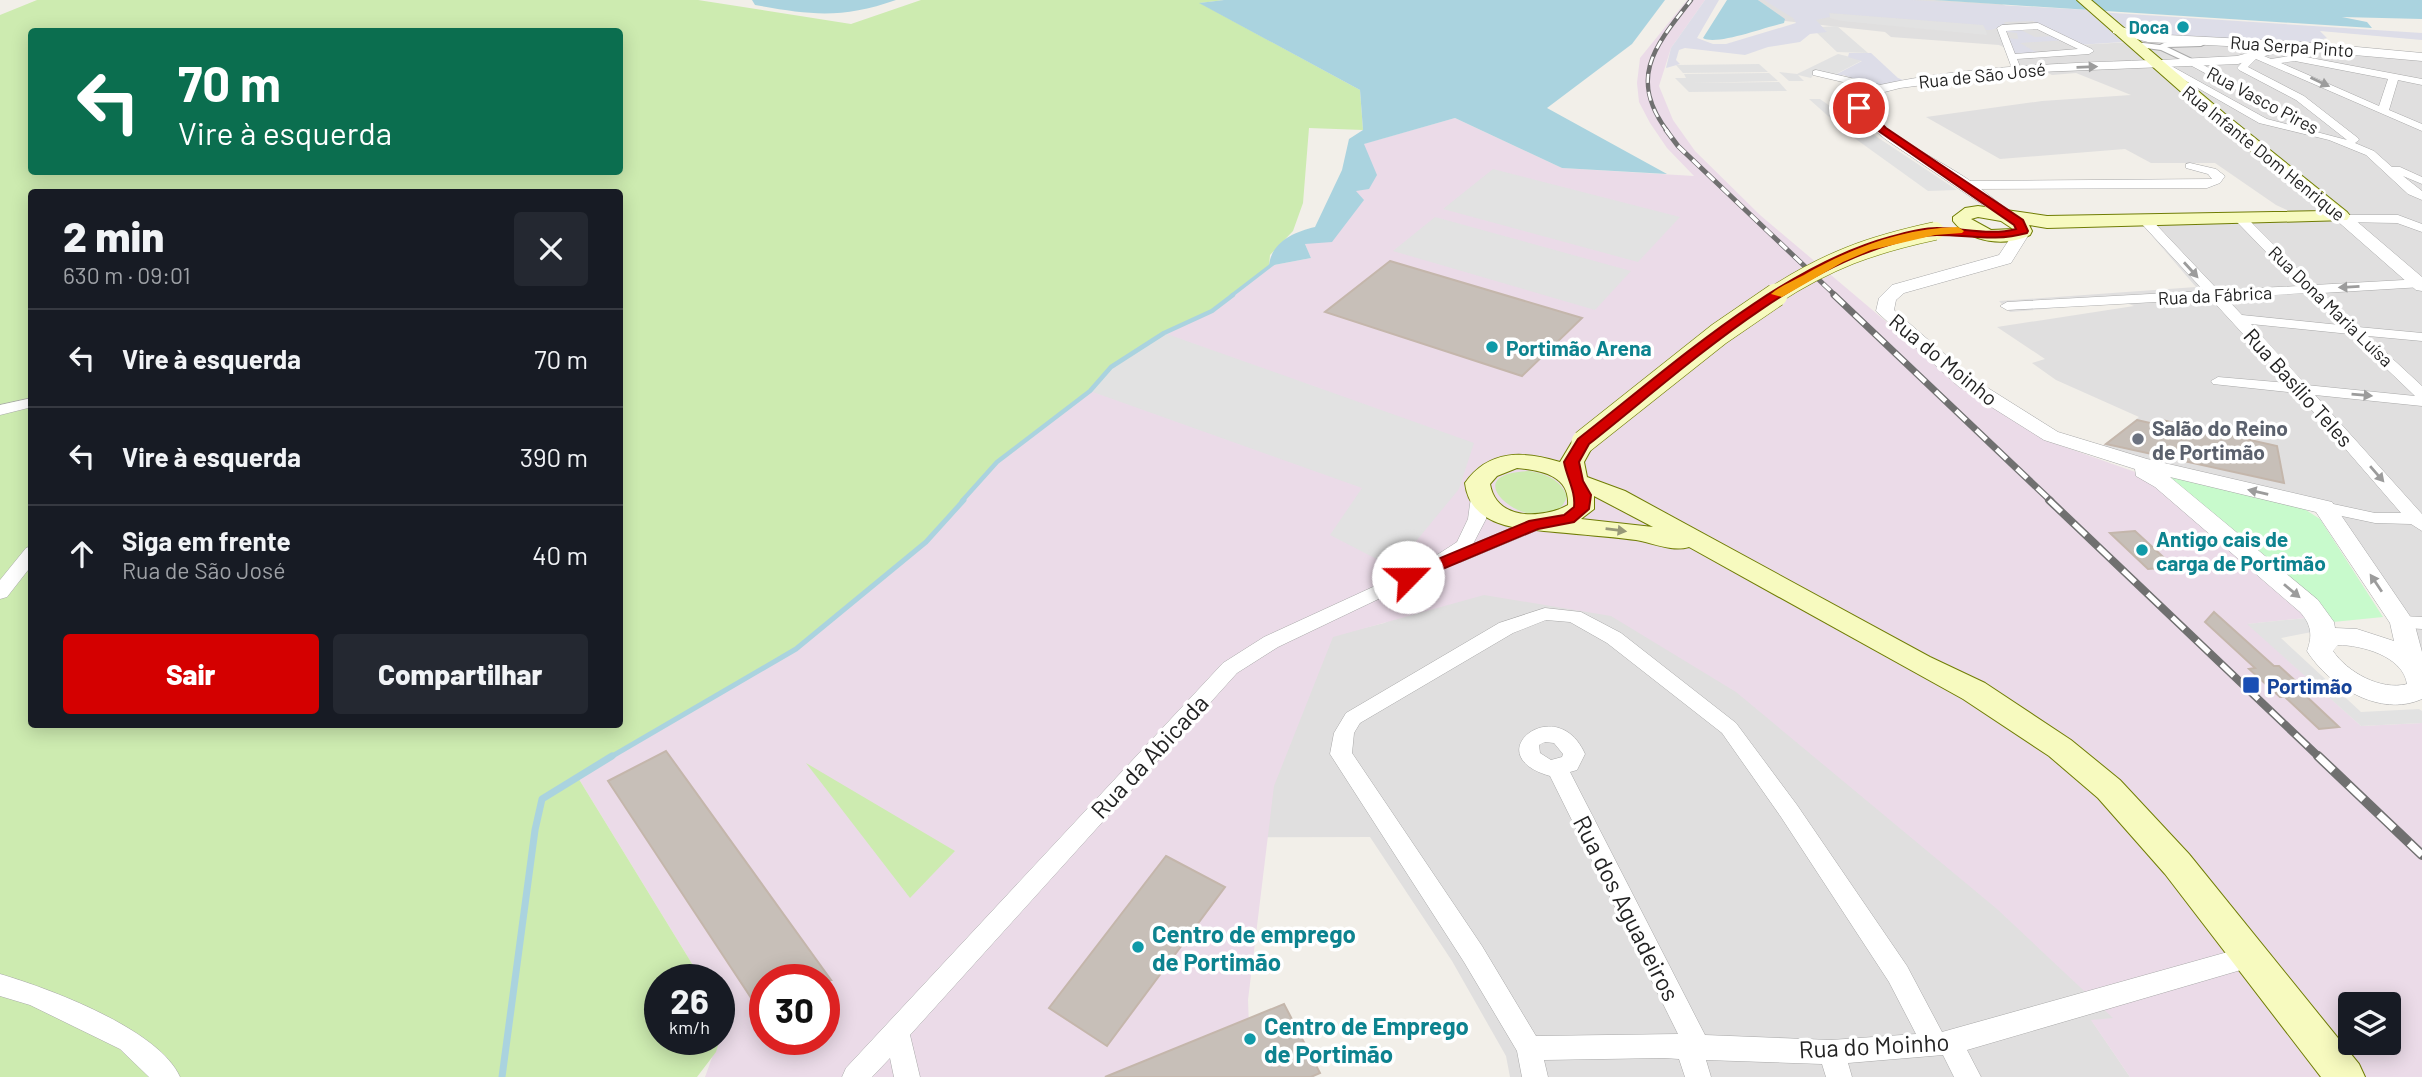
<!DOCTYPE html>
<html lang="pt">
<meta charset="utf-8">
<style>
:root{--surface:#171b24;--page:#242831;--text:#f1f3f6;--muted:#9ea1a6;--line:#363941;--accent:#d40000}
body{margin:0;font-family:Barlow,sans-serif;background:var(--page);color:var(--text);height:100vh;display:flex;flex-direction:column;font-size:26px;white-space:nowrap}
*{box-sizing:border-box;margin:0}
p{font-size:23px;color:var(--muted)}
.icon{flex:none;width:38px;height:38px;fill:none;stroke:currentColor;stroke-width:2;stroke-linecap:round;stroke-linejoin:round}
.map{position:relative;flex:1;overflow:hidden}
.sheet{position:absolute;left:28px;top:189px;width:595px;height:539px;display:flex;flex-direction:column;background:var(--surface);border-radius:7px;box-shadow:0 4px 18px #0003}
.sheet>*{flex:none}
.top-card{position:absolute;left:28px;top:28px;width:595px;height:147px;border-radius:7px;box-shadow:0 4px 18px #0003;background:#0b6e4f;color:#fff;overflow:hidden}
.buttons{position:absolute;left:2338px;top:992px;display:grid;gap:14px}
.buttons a{display:grid;place-items:center;width:63px;height:63px;border-radius:7px;background:var(--surface);box-shadow:0 4px 18px #0003;font-size:35px}
.speed{position:absolute;left:644px;top:964px;display:flex;gap:14px;font-size:35px;font-weight:700;text-align:center}
.speed>*{display:grid;place-content:center;width:91px;height:91px;border-radius:50%;background:var(--surface);box-shadow:0 4px 18px #0003;line-height:1}
.speed small{font-size:18px;font-weight:400}
.speed .limit{border:10px solid #d22;background:#fff;color:#111}
.pin{position:absolute;display:grid;place-items:center;width:60px;height:60px;color:#fff;margin:-30px;border:4px solid #fff;border-radius:50%;box-shadow:0 2px 7px #0007}
.me{position:absolute;width:77px;margin:-38px;rotate:67deg;stroke-linejoin:round;filter:drop-shadow(0 0 5px #0008)}
.turn{display:flex;align-items:center;gap:24px;height:147px;padding:0 35px;font-size:32px}
.turn .icon{width:91px;height:91px;stroke-width:2.5}
.turn b{display:block;font-size:49px;line-height:60px}
.round{display:grid;place-items:center;flex:none;width:74px;height:74px;border-radius:7px;background:var(--page)}
.overview{display:flex;align-items:center;justify-content:space-between;height:119px;padding:0 35px}
h1{font-size:42px;font-weight:800;line-height:52px}
.cta{display:flex;gap:14px;margin-top:auto;padding:14px 35px}
.cta a{flex:1;height:80px;border-radius:7px;background:var(--accent);color:#fff;font-size:28px;font-weight:800;line-height:80px;text-align:center}
.cta a+a{background:var(--page);color:var(--text)}
ul{padding:0;list-style:none}
li{display:flex;align-items:center;gap:21px;height:98px;padding:0 35px;border-top:2px solid var(--line)}
li div{flex:1}
li b{display:block;font-size:26px}
li em{font-style:normal}
.map>svg:first-child{display:block}
</style>
<div class="map">
<svg width="2422" height="1077" viewBox="0 0 2422 1077">
<rect width="100%" height="100%" fill="#f2efe9"/>
<path fill="#e0dfdf" d="M1758 0H1935L2002 4 2077 45 2132 42 2137 37 2422 56V663L2324 507 2101 447 2139 417 2056 380 2032 363 2045 359 1997 327 2134 306 2124 302 2010 312 1999 301 2196 287 2140 222 2300 216 2276 205 2215 163H2151L2125 149 2000 159 1926 117 2042 101 2131 95 2076 73 2052 75 2039 69H2016L2008 49 1999 45 1891 37 1885 32 1785 21Z
M1519 558 2277 1016 2092 1021 2130 1077H1510L1506 1056 1452 961 1370 837 1099 838 1276 650 1384 623Z"/>
<path fill="#ebdbe8" fill-rule="evenodd" d="M1687 0H1705L1671 48 1659 86 1673 120 1695 151 1760 215 1954 379 1997 410 2048 441 2138 473 2267 578 2306 618 2248 624 2361 726 2422 723V1077H2130L2091 1020 2113 1018 1997 909 1736 692 1611 616 1484 595 1333 637 1274 786 1248 1000 1251 1077H705L726 1019 719 1008V980H702L577 776 796 649 926 542 997 462 1090 391 1111 367 1164 333 1212 311 1269 266 1311 258 1305 244 1355 191 1363 144 1455 118 1562 168 1694 176 1667 148 1650 123 1639 102 1637 83 1640 58ZM765 980H824V1040H765ZM2350 1004H2389V1043H2350Z"/>
<path fill="#cdebb0" fill-rule="evenodd" d="M37 0H698L851 24 921 0H1224L1200 3 1360 90 1363 130 1309 128 1303 203 1293 231 1270 255 1269 266 1212 311 1164 333 1111 367 1090 391 997 462 926 542 796 649 577 776 702 980H660V1040H719V1008L726 1019 716 1052 697 1077H0V15ZM32 32H620V172H32ZM32 192H620V724H32Z
M1529 471C1546 474 1560 479 1567 496 1551 550 1441 474 1529 471Z
M806 763 955 851 910 898Z"/>
<path fill="#c8facc" d="M2174 476 2298 505 2320 519 2383 617 2333 622 2167 479Z"/>
<path fill="#e2e2e2" d="M1829 13 1984 25 1987 35 1842 21 1830 18Z
M1837 26 1868 53 1837 52 1816 32 1826 31 1821 27Z
M1838 54 1863 60 1834 75 1814 74 1811 78 1798 75 1804 81H1789L1779 72 1797 74Z
M1759 64 1768 72 1683 73 1676 65Z
M1769 73 1778 81 1692 83 1779 82 1787 91 1689 92 1675 78H1686L1684 74Z
M1809 99H1820L1837 111H1844L1877 137 1957 190 1928 191 1846 132Z
M1493 169 1680 217 1638 262 1443 209Z
M1435 217 1631 271 1595 310 1393 251Z
M1164 333 1474 443 1459 489 1394 568 1330 535 1362 488 1090 391 1111 367Z
M2306 618 2317 631 2281 638 2361 712 2419 709 2422 711V723L2361 726 2247 624Z"/>
<path fill="#dddde8" d="M1705 0H1719L1697 38 1713 44H1726L1796 23 1793 18 1764 0H1912L2087 10 2123 42 2077 45 2067 40 2020 43 2034 51 2048 55 2011 57 2003 38 2018 39 2017 33 2001 31 2015 27 2035 37 2056 36 2033 21 2004 22 2006 25 1991 30H1986L1983 25 1829 13 1830 17 1816 20 1827 32 1810 34 1800 42 1768 47 1745 55 1685 48 1679 50 1676 60 1680 64 1666 68 1671 48Z
M2098 12 2422 33V40L2320 31 2327 38 2306 43 2151 34 2119 26Z
M1849 53H1871L1898 78 1908 82 1877 87 1843 75 1837 78 1835 75 1862 61 1848 57Z"/>
<path fill="#aad3df" d="M752 0H896C842 19 810 15 755 5Z
M1224 0H1665L1632 44 1547 108 1667 174 1562 168 1455 118 1364 144 1377 175 1369 189 1356 191 1364 200 1332 242 1305 244 1311 258 1269 266C1271 242 1294 232 1315 227L1342 170 1349 139 1363 130 1360 90 1199 3Z
M1727 0H1758L1785 19 1784 23C1765 27 1716 46 1703 38Z
M1934 0H2422V19L2342 17 2367 22 2372 28Z"/>
<g fill="none" stroke-linecap="round" stroke-linejoin="round">
<path stroke="#aad3df" stroke-width="3.5" d="M1231 296 1274 263"/>
<path stroke="#aad3df" stroke-width="4.5" d="M962 501 997 462 1090 391 1111 367 1164 333 1212 311 1233 295"/>
<path stroke="#aad3df" stroke-width="5" d="M609 758 796 649 926 542 964 500"/>
<path stroke="#aad3df" stroke-width="7" d="M502 1077 535 830 542 799 612 756"/>
</g>
<path fill="#c7bfb8" stroke="#c4b6ab" stroke-width="2" d="M1390 261 1582 318 1522 376 1325 312Z
M2137 420 2163 426 2162 420 2277 446 2284 483 2106 444Z
M2135 531 2174 567 2148 569 2110 533Z
M2214 612 2274 666H2279L2310 694 2305 695 2339 727 2319 729 2285 697H2280L2249 669 2255 668 2205 622Z
M666 751 831 980H765V1019L608 781Z
M1166 856 1225 887 1107 1046 1049 1008Z
M1284 1004 1320 1073 1311 1077H1105Z"/>
<g fill="none" stroke-linecap="round" stroke-linejoin="round">
<g stroke="#a9a9a9" stroke-width="2">
<path id="pedestrian" d="M2135 42 2160 45 2164 43 2201 42 2205 44 2201 46 2167 47 2196 61 2197 63 2193 65 2161 50 2132 46 2131 44Z"/>
</g>
<g stroke="#a9a9a9" stroke-width="1">
<path id="minor" d="M2038 23 2092 49 2094 51 2089 54 2017 59 2021 69 2013 71 1997 28 2002 25ZM2037 29 2078 49 2015 54 2006 31Z
M2257 53 2271 59 2295 55 2422 79V85L2398 80 2389 110 2422 124V131L2256 59 2248 67 2304 96 2358 138 2359 140 2355 143 2374 151 2392 167H2400L2422 177V184L2403 176 2422 191V200L2408 194 2366 155 2329 140 2259 123 2156 64 2164 62 2267 119 2347 140 2296 100 2239 70 2237 68 2249 55ZM2295 61 2388 79 2379 106 2281 63Z
M2190 61H2196L2314 125 2305 127 2190 65Z
M1816 70 1881 85 1882 87 1877 90 1813 75V71Z
M2190 163 2216 169 2225 176 2220 183 2207 188 1967 189 1961 185 1967 181 2212 179 2208 174 2186 168V164Z
M2240 214 2244 215 2314 285 2422 279V287L2322 293 2358 327 2422 333V341L2368 336 2422 386V406L2315 395 2422 514V531L2411 524 2375 523 2318 511 2316 507 2318 503 2324 502 2375 513H2401L2297 393 2213 384 2211 381 2218 377 2288 383 2211 299 2007 310 2000 306 2007 302 2204 291 2140 222 2138 219 2144 215 2148 216 2218 290 2299 286 2236 221 2234 218ZM2307 293 2340 325 2242 315 2226 298ZM2251 324 2350 334 2415 396 2306 385Z
M2345 215H2398L2422 224V232L2397 223 2341 222 2339 219Z
M32 398V407L0 415V405Z
M1479 492 1487 497 1486 519 1473 544 1528 521H1540L1543 525 1540 529 1461 562H1450L1435 572 1278 647 1237 673 910 1035 920 1077H894L890 1058 872 1077H842L846 1068 1223 663 1264 637 1423 564 1457 542 1468 519 1471 497Z
M32 546V565L7 597 0 599V580L26 548Z
M1545 608 1581 612 1621 633 1736 723 1797 805 1907 966 1942 1032 2249 946 2258 949 2261 957 2258 965 1967 1050 1981 1077H1954L1943 1055 1848 1063 1852 1077H1826L1822 1064 1706 1060 1711 1077H1685L1679 1059 1664 1058 1544 1060 1548 1077H1522L1517 1051 1464 962 1330 754 1334 733 1346 713 1499 623ZM1546 620 1570 622 1607 643 1722 733 1781 817 1889 982 1916 1034 1831 1040 1705 1035 1570 772 1577 770 1585 754C1557 690 1475 755 1550 776L1678 1034 1536 1036 1482 946 1352 753 1354 733 1360 723 1513 633ZM1545 742 1554 743 1563 754 1562 757 1551 760 1540 753 1539 745Z
M2402 616 2422 617V629L2395 627 2393 622 2395 617Z
M0 974C48 988 159 1029 180 1077H149L120 1049 30 1005 0 996Z"/>
</g>
<g stroke="#a9a9a9" stroke-width="1">
<path id="tertiary" d="M2117 26 2148 34 2303 42 2422 53V61L2276 48 2275 53 2238 64 2016 73 1900 88 1869 96 1865 106C1889 138 1933 156 1966 178 1983 189 1997 203 2014 214L2016 217 2008 222 1885 139 1860 118 1851 106 1858 90C1954 66 2052 64 2150 60L2156 63 2161 60 2237 56 2266 48 2148 42 2113 33V27Z
M2341 211 2347 213 2422 277V291L2416 290 2335 219 2333 216 2335 213Z
M2023 226 2031 231 2011 263 1904 293 1896 300 1894 310 1972 378 2058 432 2147 459 2332 502 2414 622 2422 652V699C2380 718 2329 686 2307 651 2313 635 2311 624 2300 612L2155 487 2136 476 2135 469 2044 440 1958 386 1876 311 1879 298 1892 285 1999 255 2017 228ZM2170 477 2316 512 2390 623 2394 641 2357 629 2335 628 2334 622 2318 600ZM2338 645C2361 645 2403 656 2407 684 2381 691 2347 672 2333 651Z"/>
</g>
<g stroke="#707d05" stroke-width="2">
<path id="secondary" d="M2077 0H2091L2225 114 2347 212 2350 216 2347 220 2047 228 2029 225 2032 231 2030 235C2006 247 1970 243 1953 221V217L1965 208 1978 206 2047 216 2324 211 2213 120ZM1978 217 2001 221 2013 229 1991 230 1971 219Z
M1583 435 1591 437 1595 442 1584 462 1587 477 1625 491 1930 657 1985 683 2071 740 2120 780 2189 854 2359 1064 2365 1077H2321L2165 874 2098 798 2049 756 1963 699 1689 547C1672 552 1653 543 1636 540 1606 536 1574 534 1544 531 1511 528 1470 524 1465 483 1489 449 1524 451 1560 462L1575 437ZM1517 468C1542 470 1570 476 1568 505 1543 519 1496 521 1490 484L1497 476ZM1594 496 1653 527 1581 519 1594 509Z"/>
</g>
<use href="#pedestrian" fill="#fff" fill-rule="evenodd"/>
<use href="#minor" fill="#fff" fill-rule="evenodd"/>
<use href="#tertiary" fill="#fff" fill-rule="evenodd"/>
<use href="#secondary" fill="#f7fabf" fill-rule="evenodd"/>
<g stroke="#707070" stroke-width="4.5">
<path id="rail-far4" d="M1668 132C1627 78 1655 46 1691 0"/>
</g>
<g stroke="#707070" stroke-width="5">
<path id="rail-far3" d="M1666 130 1678 146 1836 296"/>
</g>
<g stroke="#707070" stroke-width="7">
<path id="rail-far2" d="M1834 295 2051 501"/>
</g>
<g stroke="#707070" stroke-width="8">
<path id="rail-far1" d="M2049 500 2320 758"/>
</g>
<g stroke="#707070" stroke-width="10">
<path id="rail" d="M2318 756 2422 855"/>
</g>
<use href="#rail-far4" stroke="#fff" stroke-width="2.5" stroke-dasharray="9" stroke-linecap="butt"/>
<use href="#rail-far3" stroke="#fff" stroke-width="3.5" stroke-dasharray="10" stroke-linecap="butt"/>
<use href="#rail-far2" stroke="#fff" stroke-width="4.5" stroke-dasharray="14" stroke-linecap="butt"/>
<use href="#rail-far1" stroke="#fff" stroke-width="5" stroke-dasharray="17" stroke-linecap="butt"/>
<use href="#rail" stroke="#fff" stroke-width="7" stroke-dasharray="21" stroke-linecap="butt"/>
<g stroke="#707d05" stroke-width="19" stroke-linecap="butt">
<path id="secondary-bridge-far1" d="M1773 296C1829 260 1870 245 1935 231"/>
</g>
<g stroke="#707d05" stroke-width="24" stroke-linecap="butt">
<path id="secondary-bridge" d="M1583 442 1719 334 1776 295"/>
</g>
<use href="#secondary-bridge-far1" stroke="#f7fabf" stroke-width="18"/>
<use href="#secondary-bridge" stroke="#f7fabf" stroke-width="23"/>
</g>
<defs><path id="oneway-solid" d="M-6-.8H1V-3.2L6.5 0L1 3.2V.8H-6Z" transform="scale(1.75)"/></defs>
<g fill="#9c9c9c">
<use href="#oneway-solid" transform="translate(2087 67) rotate(-2)"/>
<use href="#oneway-solid" transform="translate(2320 82) rotate(25)"/>
<use href="#oneway-solid" transform="translate(2191 270) rotate(48)"/>
<use href="#oneway-solid" transform="translate(2349 287) rotate(177)"/>
<use href="#oneway-solid" transform="translate(2362 395) rotate(5)"/>
<use href="#oneway-solid" transform="translate(2377 474) rotate(49)"/>
<use href="#oneway-solid" transform="translate(2258 492) rotate(-167)"/>
<use href="#oneway-solid" transform="translate(2376 583) rotate(-124)"/>
<use href="#oneway-solid" transform="translate(2292 591) rotate(40)"/>
</g>
<use fill="#979978" href="#oneway-solid" transform="translate(1616 530) rotate(7)"/>
<path fill="#d40000" stroke="#8a0000" stroke-width="2" d="M1856 106H1863L1886 128 2023 220 2028 231 2027 233C1994 242 1970 235 1937 235 1924 235 1908 239 1895 243 1784 274 1679 373 1589 444L1579 462 1583 481 1591 495 1589 509 1574 522 1538 529 1414 581H1402L1400 577 1402 574 1529 521 1564 515 1574 507C1576 492 1567 478 1564 462L1578 439C1668 369 1779 267 1890 237 1904 233 1922 228 1937 228 1964 228 1990 236 2016 229L2014 225 1880 132 1856 111Z"/>
<path fill="#f59e0b" d="M1958 227 1964 231 1962 233 1935 235 1871 250 1843 262 1782 297 1771 294C1780 286 1793 281 1804 275 1851 248 1903 228 1958 227Z"/>
<g fill="#0f9aa8" stroke="#fff" stroke-width="2.5">
<circle cx="2183" cy="27" r="7"/>
<circle cx="1492" cy="347" r="7"/>
<circle cx="2142" cy="550" r="7"/>
<circle cx="1138" cy="947" r="7"/>
<circle cx="1250" cy="1039" r="7"/>
</g>
<circle fill="#6b7280" stroke="#fff" stroke-width="2.5" cx="2138" cy="439" r="7"/>
<rect fill="#1a4fb4" stroke="#fff" stroke-width="2.5" x="2242" y="676" width="18" height="18" rx="3.5"/>
<g text-anchor="middle" dominant-baseline="central" stroke-width="7" stroke-linejoin="round" paint-order="stroke">
<g font-size="18" font-weight="bold" fill="#0d838f" stroke="#fff" text-anchor="end">
<text x="2169" y="27">Doca</text>
</g>
<g font-size="18" fill="#222" stroke="#fff">
<text transform="translate(2292 46) rotate(4)">Rua Serpa Pinto</text>
<text transform="translate(1982 75) rotate(-6)">Rua de São José</text>
<text transform="translate(2263 100) rotate(28)">Rua Vasco Pires</text>
<text transform="translate(2264 153) rotate(39)">Rua Infante Dom Henrique</text>
<text transform="translate(2215 295) rotate(-3)">Rua da Fábrica</text>
<text transform="translate(2331 306) rotate(44)">Rua Dona Maria Luísa</text>
</g>
<g font-size="21" font-weight="bold" fill="#0d838f" stroke="#fff" text-anchor="start">
<text x="1506" y="347">Portimão Arena</text>
<text x="2156" y="538">Antigo cais de<tspan x="2156" dy="24">carga de Portimão</tspan></text>
</g>
<g font-size="21" fill="#222" stroke="#fff">
<text transform="translate(1944 359) rotate(39)">Rua do Moinho</text>
<text transform="translate(2299 387) rotate(48)">Rua Basílio Teles</text>
</g>
<g font-size="21" font-weight="bold" fill="#5b616d" stroke="#fff" text-anchor="start">
<text x="2152" y="427">Salão do Reino<tspan x="2152" dy="24">de Portimão</tspan></text>
</g>
<g font-size="21" font-weight="bold" fill="#164399" stroke="#fff" text-anchor="start">
<text x="2267" y="685">Portimão</text>
</g>
<g font-size="24" fill="#222" stroke="#fff">
<text transform="translate(1149 756) rotate(-47)">Rua da Abicada</text>
<text transform="translate(1627 908) rotate(63)">Rua dos Aguadeiros</text>
<text transform="translate(1874 1045) rotate(-3)">Rua do Moinho</text>
</g>
<g font-size="24" font-weight="bold" fill="#0d838f" stroke="#fff" text-anchor="start">
<text x="1152" y="933">Centro de emprego<tspan x="1152" dy="28">de Portimão</tspan></text>
<text x="1264" y="1025">Centro de Emprego<tspan x="1264" dy="28">de Portimão</tspan></text>
</g>
</g>
</svg>
<div class="buttons">
<a><svg class="icon" aria-label="layers" viewBox="0 0 24 24"><path d="M12 4l9 5-9 5-9-5zM3 14l9 5 9-5"/></svg></a>
</div>
<div class="speed"><div>26<small>km/h</small></div><div class="limit">30</div></div>
<div class="pin" style="left:1859px;top:108px;background:#d93025"><svg class="icon" aria-label="arrive" viewBox="0 0 24 24"><path d="M6 21V4h12l-3 4 3 4H6"/></svg></div>
<svg class="me" style="left:1408px;top:577px" viewBox="-20 -20 40 40"><circle r="19" fill="#fff"/><path d="M0-13L10 11 0 6-10 11z" fill="#d40000"/></svg>
<div class="top-card">
<div class="turn"><svg class="icon" aria-label="left" viewBox="0 0 24 24"><path d="M17 20v-9H6M10 6l-5 5 5 5"/></svg><div><b>70 m</b>Vire à esquerda</div></div>
</div>
<section class="sheet">
<div class="overview"><div><h1>2 min</h1><p>630 m · 09:01</p></div><a class="round"><svg class="icon" aria-label="close" viewBox="0 0 24 24"><path d="M6 6l12 12M18 6L6 18"/></svg></a></div>
<ul>
<li><svg class="icon" aria-label="left" viewBox="0 0 24 24"><path d="M17 20v-9H6M10 6l-5 5 5 5"/></svg><div><b>Vire à esquerda</b></div><em>70 m</em></li>
<li><svg class="icon" aria-label="left" viewBox="0 0 24 24"><path d="M17 20v-9H6M10 6l-5 5 5 5"/></svg><div><b>Vire à esquerda</b></div><em>390 m</em></li>
<li><svg class="icon" aria-label="ahead" viewBox="0 0 24 24"><path d="M12 20V5M6 11l6-6 6 6"/></svg><div><b>Siga em frente</b><p>Rua de São José</p></div><em>40 m</em></li>
</ul>
<div class="cta"><a>Sair</a><a>Compartilhar</a></div>
</section>
</div>
